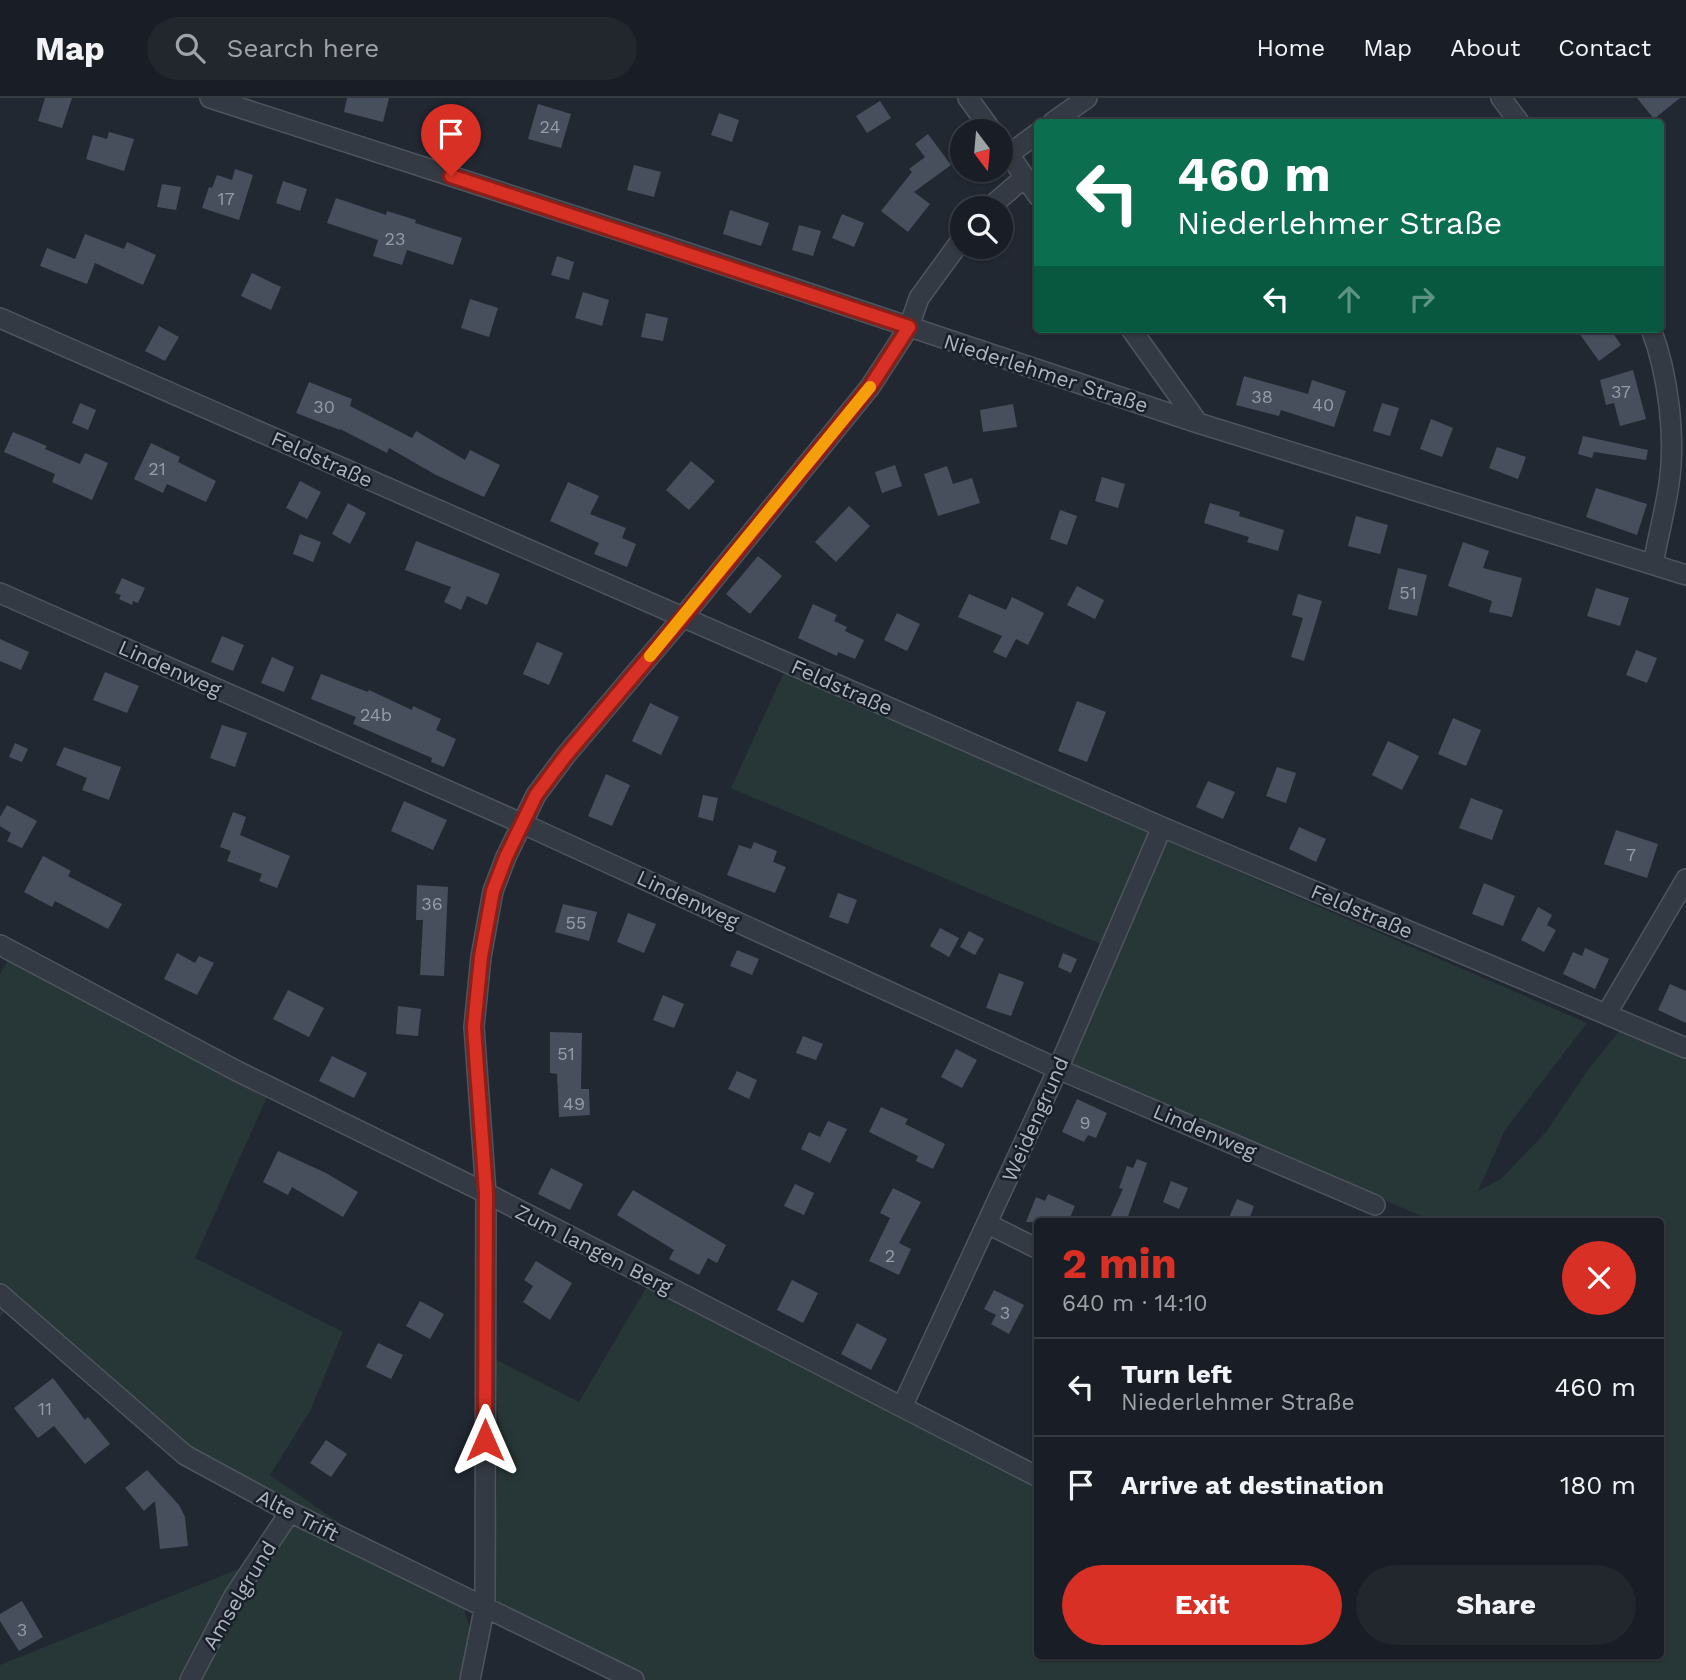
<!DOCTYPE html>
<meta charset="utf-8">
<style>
:root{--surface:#191e26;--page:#22272e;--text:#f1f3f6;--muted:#9fa2a7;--line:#373c43;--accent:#d93025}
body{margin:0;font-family:"Work Sans",sans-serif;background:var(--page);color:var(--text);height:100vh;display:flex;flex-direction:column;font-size:26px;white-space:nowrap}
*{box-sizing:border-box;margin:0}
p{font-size:23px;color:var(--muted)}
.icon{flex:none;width:38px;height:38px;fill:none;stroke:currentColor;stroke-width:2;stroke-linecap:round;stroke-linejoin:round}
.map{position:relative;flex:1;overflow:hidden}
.details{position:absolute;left:1034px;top:1120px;width:630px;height:441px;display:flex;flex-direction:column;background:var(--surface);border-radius:7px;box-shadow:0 2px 5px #0004,0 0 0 2px var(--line)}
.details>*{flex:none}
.guide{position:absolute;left:1034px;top:21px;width:630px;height:214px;border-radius:7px;box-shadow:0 2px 5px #0004,0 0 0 2px var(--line);background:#0b6e4f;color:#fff;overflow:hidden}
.needle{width:46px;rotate:164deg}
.fabs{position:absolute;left:950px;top:21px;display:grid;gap:14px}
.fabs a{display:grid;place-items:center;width:63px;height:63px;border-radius:50%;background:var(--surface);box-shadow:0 2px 5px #0004,0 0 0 2px var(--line);font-size:35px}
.pin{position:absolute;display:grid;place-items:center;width:60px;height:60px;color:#fff;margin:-72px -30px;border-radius:50% 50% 50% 0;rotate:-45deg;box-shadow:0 0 7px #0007}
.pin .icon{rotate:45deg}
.me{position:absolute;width:77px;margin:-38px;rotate:0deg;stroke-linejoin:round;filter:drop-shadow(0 0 5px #0008)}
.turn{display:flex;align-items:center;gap:24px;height:147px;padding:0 28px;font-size:32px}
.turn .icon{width:91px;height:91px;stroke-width:2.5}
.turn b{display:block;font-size:49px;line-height:60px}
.lanes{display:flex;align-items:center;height:66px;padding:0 28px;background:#0003;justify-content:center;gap:35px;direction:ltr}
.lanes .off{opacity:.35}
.round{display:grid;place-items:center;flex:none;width:74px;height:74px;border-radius:37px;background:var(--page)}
.summary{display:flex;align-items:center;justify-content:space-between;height:119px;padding:0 28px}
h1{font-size:42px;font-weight:700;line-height:52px;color:var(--accent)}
.primary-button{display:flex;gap:14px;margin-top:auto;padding:14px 28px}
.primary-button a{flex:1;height:80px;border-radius:42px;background:var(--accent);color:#fff;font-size:28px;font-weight:700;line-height:80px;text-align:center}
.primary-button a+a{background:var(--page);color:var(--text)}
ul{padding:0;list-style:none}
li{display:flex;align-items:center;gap:21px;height:98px;padding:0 28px;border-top:2px solid var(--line)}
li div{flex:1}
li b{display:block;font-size:26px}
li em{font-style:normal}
header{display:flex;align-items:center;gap:42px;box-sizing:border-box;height:98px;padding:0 35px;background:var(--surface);border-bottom:2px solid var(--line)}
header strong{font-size:33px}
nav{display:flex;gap:38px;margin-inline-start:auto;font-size:24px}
.search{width:490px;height:63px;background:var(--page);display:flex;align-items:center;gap:18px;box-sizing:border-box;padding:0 24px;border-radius:38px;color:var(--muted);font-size:26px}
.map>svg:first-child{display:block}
</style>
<header>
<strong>Map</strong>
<div class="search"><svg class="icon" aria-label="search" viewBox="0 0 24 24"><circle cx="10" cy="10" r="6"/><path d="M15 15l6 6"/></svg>Search here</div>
<nav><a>Home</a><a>Map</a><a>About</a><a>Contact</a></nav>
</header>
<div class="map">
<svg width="1686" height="1582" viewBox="0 0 1686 1582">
<rect width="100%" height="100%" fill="#212832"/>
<path fill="#273737" d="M787 568 1153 736 1103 847 731 690Z
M1163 741 1587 925 1505 1032 1478 1093 1501 1081 1546 1034 1588 972 1620 932 1686 960V1582H643L504 1511 493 1498 499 1336 495 1261 579 1304 649 1185 1038 1379V1558H1661V1124L1416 1123 1424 1119 1067 967Z
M8 861 271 990 195 1160 343 1234 310 1313 270 1377 464 1511 470 1531 460 1582H0V1567L256 1464 283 1416 182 1364 7 1211 0 1219V877Z"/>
<path fill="#474f5c" d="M45 0H72L62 30 38 23Z
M347 0H389L383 24 344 14Z
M1637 0H1680L1654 21Z
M880 3 891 20 867 35 856 18Z
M538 6 571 16 561 50 528 41Z
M719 15 739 22 732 44 711 37Z
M109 34 134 41 124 73 86 61 93 37 107 41Z
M928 36 951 67 914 94 930 106 908 134 881 113 912 74 909 71 925 59 915 46Z
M634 67 661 74 654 99 627 92Z
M235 71 253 77 239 122 202 110 209 89 212 90 217 77 232 82Z
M283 83 307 91 300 113 276 105Z
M162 86 181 89 176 112 157 109Z
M336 100 386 117 387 113 416 122 415 125 462 140 453 167 407 152 402 167 373 158 378 142 327 125Z
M730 112 769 125 761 148 723 136Z
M842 116 864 125 854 149 832 140Z
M799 127 821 133 813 158 792 152Z
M85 136 124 151 127 144 156 157 143 187 95 165 87 186 40 168 47 150 75 161Z
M557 158 574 164 569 182 551 177Z
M252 175 281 189 271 212 241 198Z
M583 194 609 202 602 228 575 220Z
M470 201 498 210 489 239 461 230Z
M646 215 668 220 663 243 641 239Z
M159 228 179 239 165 263 145 253Z
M1576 231H1610L1621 247 1599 263Z
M1633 272 1646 321 1620 328 1614 305 1606 307 1600 282Z
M1244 278 1308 296 1312 282 1346 293 1334 329 1281 312 1279 318 1236 307Z
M309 284 352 301 350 308 412 340 416 333 465 362 470 352 500 367 484 399 436 377 389 350 387 355 340 331V332L296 315Z
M80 305 96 312 88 332 72 325Z
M1382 305 1399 310 1390 338 1373 333Z
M1013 306 1017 329 983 334 980 312Z
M1431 321 1453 330 1442 359 1420 351Z
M13 334 47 348 45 351 80 366 85 355 108 365 92 402 52 384 55 376 4 354Z
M1583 338 1648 352 1646 362 1594 354 1592 360 1578 356Z
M151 345 180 359 178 364 216 383 206 404 167 386 163 395 134 381Z
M1497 349 1526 359 1518 381 1489 370Z
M691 363 715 383 689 412 666 392Z
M895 367 902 388 882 395 875 374Z
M947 368 953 386 972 380 980 405 938 418 924 376Z
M1102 379 1125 386 1118 410 1095 403Z
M300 383 321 394 307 421 286 410Z
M568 384 599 398 590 416 626 430 622 440 636 446 627 469 594 456 599 445 550 423Z
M1596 390 1647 406 1637 437 1586 419Z
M348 405 366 415 350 446 332 436Z
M1210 405 1240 414 1239 418 1284 432 1278 453 1247 444 1249 439 1204 425Z
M849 408 870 428 836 464 815 444Z
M1060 412 1077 418 1067 447 1050 441Z
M1356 418 1388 427 1380 456 1348 448Z
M300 436 321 444 313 464 293 456Z
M416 443 500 476 487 507 467 498 461 512 444 504 451 489 405 472Z
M1463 444 1489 453 1483 470 1522 480 1512 519 1489 514 1492 503 1448 488Z
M758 458 782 478 750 516 726 496Z
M1398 470 1427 477 1417 518 1388 511Z
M122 480 145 490 138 505 133 503 132 507 119 501 121 497 115 495Z
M1077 488 1104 502 1095 521 1067 507Z
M1596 490 1629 500 1620 528 1587 518Z
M969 496 1006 512 1012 499 1044 515 1028 547 1016 541 1006 560 993 554 1002 538 958 519Z
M1298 496 1322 503 1304 563 1291 559 1303 520 1292 517Z
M813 506 837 517 834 523 847 529 845 533 864 542 855 561 838 554 837 558 798 540Z
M897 515 920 526 907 553 884 542Z
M222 538 244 547 233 573 211 564Z
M0 541 29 554 21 572 0 563Z
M537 544 563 555 549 587 523 576Z
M1636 552 1657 560 1647 585 1626 577Z
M272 559 294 569 284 594 261 585Z
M105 574 139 588 127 615 93 602Z
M321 576 368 594 369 592 412 612 413 608 441 621 436 632 456 641 444 669 431 664 432 660 353 626 356 619 311 601Z
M1077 603 1106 614 1087 664 1058 653Z
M650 605 679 619 661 657 632 643Z
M1453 620 1481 632 1466 668 1438 656Z
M222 627 247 635 235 669 210 660Z
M1388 643 1419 658 1402 692 1372 677Z
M15 645 28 651 22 664 9 659Z
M64 649 121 669 109 702 82 692 87 680 56 667Z
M1277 669 1296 675 1286 705 1266 698Z
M606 676 630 687 612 728 588 718Z
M1208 683 1235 694 1223 721 1196 709Z
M703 697 718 700 713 723 698 719Z
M1471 700 1503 712 1492 742 1459 730Z
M404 703 447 722 433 752 391 733Z
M7 707 37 723 22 750 7 743 11 735 0 728V719Z
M233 714 246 719 240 737 290 758 277 790 259 783 262 776 227 763 231 753 220 749Z
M1299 729 1326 741 1316 764 1289 751Z
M1616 732 1658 746 1647 780 1604 766Z
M754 744 777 753 773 764 786 769 775 795 727 777 739 747 751 751Z
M43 758 71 773 68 778 122 806 108 831 55 803 52 809 24 794Z
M1484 785 1515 798 1503 828 1472 816Z
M417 787 448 789 444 878 420 877 423 822H416Z
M838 795 857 802 848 826 829 819Z
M563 806 597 814 589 843 555 834Z
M1538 809 1552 817 1547 827 1556 832 1544 854 1521 842Z
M628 815 656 826 644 855 617 844Z
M940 830 959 840 949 859 930 848Z
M969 833 984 841 975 857 960 849Z
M1585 850 1609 861 1595 891 1563 876 1573 854 1582 858Z
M737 852 759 861 752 877 730 868Z
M177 855 195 865 199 858 214 865 197 897 164 881Z
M1063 855 1077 861 1071 875 1058 869Z
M999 875 1024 884 1011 918 986 910Z
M1670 886 1686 893V925L1658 912Z
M288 892 324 910 309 939 273 921Z
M663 897 684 906 674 930 653 922Z
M398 908 421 911 418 938 396 936Z
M550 934 582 935 581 991H589L590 1017 559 1019 557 976 550 975Z
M803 938 823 946 816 962 796 955Z
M956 951 977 962 962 990 941 979Z
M332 958 367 975 354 1000 319 983Z
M737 973 757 982 749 1001 728 991Z
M1077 1001 1107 1015 1096 1040 1088 1037 1084 1044 1062 1034Z
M881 1009 908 1021 905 1026 945 1046 933 1071 916 1063 918 1058 869 1034Z
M828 1023 847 1031 830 1065 801 1051 809 1034 820 1039Z
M278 1053 326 1075 358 1094 343 1119 292 1089 288 1097 263 1084Z
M1137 1061 1147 1065 1126 1124H1108L1123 1091 1119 1090 1127 1068 1133 1070Z
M551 1070 583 1086 570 1112 538 1096Z
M1171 1083 1188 1090 1179 1111 1163 1104Z
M795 1086 814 1095 804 1117 784 1108Z
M893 1090 921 1104 899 1145 911 1151 899 1177 869 1163 890 1120 880 1115Z
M633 1092 726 1147 717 1165 708 1160 699 1177 669 1161 674 1152 617 1117Z
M1048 1096 1075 1108 1068 1124H1026L1036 1099 1045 1103Z
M1237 1101 1254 1108 1248 1124H1227Z
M536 1163 572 1185 550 1222 523 1204 533 1188 524 1182Z
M792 1182 818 1195 803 1225 777 1212Z
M994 1192 1024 1207 1009 1236 991 1226 996 1217 984 1211Z
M420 1203 444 1216 430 1241 406 1228Z
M857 1225 887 1241 871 1272 841 1256Z
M378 1245 403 1257 391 1281 366 1269Z
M53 1280 85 1322 88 1319 110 1346 85 1366 54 1328 38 1340 14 1310Z
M326 1342 347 1356 331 1379 310 1365Z
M147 1372 179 1407 185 1419 188 1448 160 1451 155 1403 144 1413 125 1390Z
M22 1503 43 1539 19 1553 0 1523V1516Z"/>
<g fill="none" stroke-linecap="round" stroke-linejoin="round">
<g stroke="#4e555e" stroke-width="22">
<path id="street" d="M210 0 658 145 1198 325 1686 477
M968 0 992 33
M1501 0 1519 24
M1053 24 1087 0
M1001 45 1038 98
M1009 56 1038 35
M989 110 1025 79
M0 220 1162 729 1686 950
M1131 231 1198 325
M1651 231C1668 275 1676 339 1669 386 1665 413 1658 439 1653 466
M0 495 521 725 1058 971 1375 1107
M0 847 237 973 486 1095 1038 1379
M1607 915 1686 781
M988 1126 1038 1151
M0 1196 185 1357 290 1414 634 1582
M902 1309 1058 971 1162 729
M190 1582 234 1498 290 1414
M470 1582 485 1507 486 1095 474 929 481 859 493 793 506 759 536 697 566 657 683 519 870 289 909 229 919 200 962 141"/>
</g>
<use href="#street" stroke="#343a43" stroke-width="19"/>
</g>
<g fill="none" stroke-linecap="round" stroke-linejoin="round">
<g stroke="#8d1f18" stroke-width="18">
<path id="route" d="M451 78 909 229 870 289 683 519 566 657 536 697 506 759 493 793 481 859 474 929 486 1095 485 1342"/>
</g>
<use href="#route" stroke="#d93025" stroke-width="12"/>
<path stroke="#f59e0b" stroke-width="12" d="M650 558 870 289"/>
</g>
<g text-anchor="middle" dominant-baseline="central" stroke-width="5" stroke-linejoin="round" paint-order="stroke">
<g font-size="18" fill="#949ca7">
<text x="550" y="28">24</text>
<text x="226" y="100">17</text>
<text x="395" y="140">23</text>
<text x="1621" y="293">37</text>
<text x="1262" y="298">38</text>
<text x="1323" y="306">40</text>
<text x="324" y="308">30</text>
<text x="157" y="370">21</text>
<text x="1408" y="494">51</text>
<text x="376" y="616">24b</text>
<text x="1631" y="756">7</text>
<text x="432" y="805">36</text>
<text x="576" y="824">55</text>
<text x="566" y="955">51</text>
<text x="574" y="1005">49</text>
<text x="1085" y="1024">9</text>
<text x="890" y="1157">2</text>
<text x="1005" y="1214">3</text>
<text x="45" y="1310">11</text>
<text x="22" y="1531">3</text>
</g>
<g font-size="21" fill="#aeb5c0" stroke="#191f28">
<text transform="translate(1046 275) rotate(18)">Niederlehmer Straße</text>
<text transform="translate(322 361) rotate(24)">Feldstraße</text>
<text transform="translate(170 570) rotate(24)">Lindenweg</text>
<text transform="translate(842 589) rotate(24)">Feldstraße</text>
<text transform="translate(688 801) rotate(25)">Lindenweg</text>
<text transform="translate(1362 813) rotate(23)">Feldstraße</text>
<text transform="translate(1035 1021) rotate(-66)">Weidengrund</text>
<text transform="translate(1205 1033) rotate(23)">Lindenweg</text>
<text transform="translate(594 1151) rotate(27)">Zum langen Berg</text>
<text transform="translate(298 1417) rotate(27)">Alte Trift</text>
<text transform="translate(239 1497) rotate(-59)">Amselgrund</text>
</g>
</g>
</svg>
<div class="fabs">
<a><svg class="needle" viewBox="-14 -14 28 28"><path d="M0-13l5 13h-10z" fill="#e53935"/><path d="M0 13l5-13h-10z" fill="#9fa2a7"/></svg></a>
<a><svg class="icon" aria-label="search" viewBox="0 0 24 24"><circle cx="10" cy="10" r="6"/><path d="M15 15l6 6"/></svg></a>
</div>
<div class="pin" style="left:451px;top:78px;background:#d93025"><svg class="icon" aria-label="arrive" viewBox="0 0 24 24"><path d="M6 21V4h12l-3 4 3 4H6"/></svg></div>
<svg class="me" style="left:485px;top:1342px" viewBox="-20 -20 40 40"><path d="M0-17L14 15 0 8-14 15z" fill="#d93025" stroke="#fff" stroke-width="4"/></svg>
<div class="guide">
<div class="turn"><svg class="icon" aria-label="left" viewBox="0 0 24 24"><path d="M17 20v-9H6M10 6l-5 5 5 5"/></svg><div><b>460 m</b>Niederlehmer Straße</div></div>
<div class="lanes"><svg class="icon" aria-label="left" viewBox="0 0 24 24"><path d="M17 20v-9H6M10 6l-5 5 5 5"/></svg><svg class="icon off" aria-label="ahead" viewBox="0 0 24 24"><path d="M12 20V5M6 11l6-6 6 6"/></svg><svg class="icon off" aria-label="right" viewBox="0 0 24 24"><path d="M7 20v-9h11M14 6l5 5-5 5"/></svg></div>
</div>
<section class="details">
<div class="summary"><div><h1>2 min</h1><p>640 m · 14:10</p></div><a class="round" style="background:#d93025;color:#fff"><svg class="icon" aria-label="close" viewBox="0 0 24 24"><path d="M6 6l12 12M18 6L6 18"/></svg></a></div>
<ul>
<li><svg class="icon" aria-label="left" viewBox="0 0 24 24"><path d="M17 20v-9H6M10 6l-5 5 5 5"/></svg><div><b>Turn left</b><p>Niederlehmer Straße</p></div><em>460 m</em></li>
<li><svg class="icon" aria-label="arrive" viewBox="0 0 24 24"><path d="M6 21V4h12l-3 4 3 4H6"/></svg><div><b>Arrive at destination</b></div><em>180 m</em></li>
</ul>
<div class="primary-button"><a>Exit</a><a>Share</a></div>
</section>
</div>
